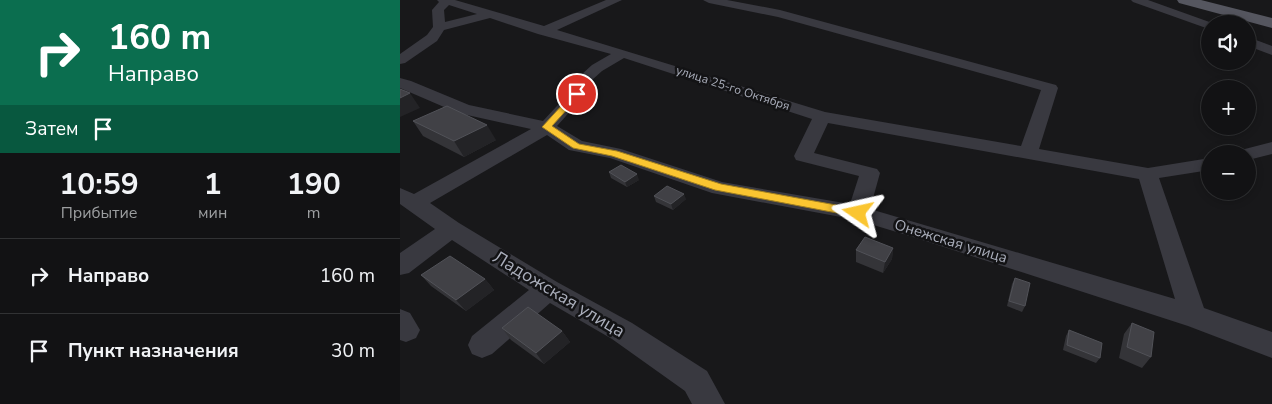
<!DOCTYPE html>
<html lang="ru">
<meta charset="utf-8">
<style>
:root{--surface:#121214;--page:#1b1b1d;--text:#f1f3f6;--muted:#9c9ea0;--line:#313234}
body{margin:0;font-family:"Nunito Sans",sans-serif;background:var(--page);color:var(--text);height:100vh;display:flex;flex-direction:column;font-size:19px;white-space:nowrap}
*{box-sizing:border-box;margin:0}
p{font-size:16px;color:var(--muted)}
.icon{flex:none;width:28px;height:28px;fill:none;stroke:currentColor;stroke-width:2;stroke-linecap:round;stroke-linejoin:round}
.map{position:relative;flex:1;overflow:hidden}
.drawer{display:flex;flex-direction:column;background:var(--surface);width:400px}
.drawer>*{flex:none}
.top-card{background:#0b6e4f;color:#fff;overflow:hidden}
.controls{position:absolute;left:801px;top:15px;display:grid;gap:10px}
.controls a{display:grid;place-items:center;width:55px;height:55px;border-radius:50%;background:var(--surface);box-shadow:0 2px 8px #0003,0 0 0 1px var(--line);font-size:25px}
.pin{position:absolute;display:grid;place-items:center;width:42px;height:42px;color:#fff;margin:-21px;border:2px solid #fff;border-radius:50%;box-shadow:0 1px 5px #0007}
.me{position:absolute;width:55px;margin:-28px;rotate:281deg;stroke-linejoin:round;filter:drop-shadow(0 0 4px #0008)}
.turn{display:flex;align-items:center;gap:18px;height:105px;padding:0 25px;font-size:22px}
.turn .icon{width:65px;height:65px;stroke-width:2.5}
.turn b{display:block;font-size:35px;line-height:42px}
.then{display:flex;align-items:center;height:48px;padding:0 25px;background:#0003;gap:10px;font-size:19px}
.eta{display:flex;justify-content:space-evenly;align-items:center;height:85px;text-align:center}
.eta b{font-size:30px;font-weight:700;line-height:35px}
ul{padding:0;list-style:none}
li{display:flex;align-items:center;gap:15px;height:75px;padding:0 25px;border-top:1px solid var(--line)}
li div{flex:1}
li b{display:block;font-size:19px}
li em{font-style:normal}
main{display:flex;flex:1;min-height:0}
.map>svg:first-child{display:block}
</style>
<main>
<section class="drawer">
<div class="top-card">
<div class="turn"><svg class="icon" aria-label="right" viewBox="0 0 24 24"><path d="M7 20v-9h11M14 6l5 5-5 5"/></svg><div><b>160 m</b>Направо</div></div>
<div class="then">Затем<svg class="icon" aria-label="arrive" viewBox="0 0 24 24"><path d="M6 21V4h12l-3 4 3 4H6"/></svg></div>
</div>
<div class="eta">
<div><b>10:59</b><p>Прибытие</p></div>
<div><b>1</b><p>мин</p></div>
<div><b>190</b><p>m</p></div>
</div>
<ul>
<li><svg class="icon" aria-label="right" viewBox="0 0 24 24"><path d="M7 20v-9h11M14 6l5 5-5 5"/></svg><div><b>Направо</b></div><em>160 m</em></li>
<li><svg class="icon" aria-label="arrive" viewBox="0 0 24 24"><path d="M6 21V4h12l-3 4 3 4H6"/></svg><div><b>Пункт назначения</b></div><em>30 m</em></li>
</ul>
</section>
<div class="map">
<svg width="872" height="404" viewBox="0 0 872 404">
<rect width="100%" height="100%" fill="#18181a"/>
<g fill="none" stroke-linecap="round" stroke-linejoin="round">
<path fill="#393940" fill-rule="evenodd" d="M37 0H55L144 26 206 0H222L157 30 425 112 621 146 641 90 378 17 309 3 303 0H327L380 10 656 85 658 88 639 149 748 168 810 158V170L759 178 804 308 872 332V358L788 326 513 237 457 220 312 193 210 158 169 150 147 135 30 203 59 223 157 282 232 323 307 371 325 404H292L285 391 212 339 150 303 92 354 82 358 72 354 68 345 72 336 129 290 52 240 9 273 0 275V253L35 229 0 204V188L14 194 131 129 58 113 0 88V78L11 81 69 105 143 121 170 92 181 75 192 65 211 54 138 34 90 18 44 30 37 41 5 63 0 64V54L27 35 33 27 32 10 39 2ZM49 5 77 14 45 22 44 10ZM224 58 412 119 394 156 396 160 459 176 450 204 322 182 221 149 182 141 157 126 183 97 192 80 202 71ZM428 123 739 179 775 299 470 209 480 173 477 169 414 153Z
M731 0H748L815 24H810V29L806 28 733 2Z
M848 37 872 46V55L848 46Z
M872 142V154L848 160V154H839L841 150Z
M0 309 10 313 20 330 16 338 6 342 0 340Z"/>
<path fill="#55565f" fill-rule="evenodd" d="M777 0H801L872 18V28L779 3Z"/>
</g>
<path fill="#343438" d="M13 121 96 140 64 157 23 136Z
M209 172 239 180 227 187 211 178Z
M254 196 286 199 273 210 256 202Z
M493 248 492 259 483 273 456 262V250Z
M21 275 85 279 94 290 66 311 31 286Z
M615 278 625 306 622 312 607 306 612 284Z
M732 323 751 357 742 368 719 358 724 334Z
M102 328 162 331 170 342 144 364 111 340Z
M669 330 700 358 696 363 663 350 666 336Z"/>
<path fill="#232326" d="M10 93 20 108 0 117V98Z
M87 125 96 140 64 157 54 141Z
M237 174 239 180 227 187 225 182Z
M284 194 286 199 273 210 271 204Z
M493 248 492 259 483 273 485 262Z
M85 279 94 290 66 311 56 300Z
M162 331 170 342 144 364 136 353Z"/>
<path fill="#414146" stroke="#515258" d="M0 89 10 93 0 98Z
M47 106 87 125 54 141 13 121Z
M221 165 237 174 225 182 209 172Z
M267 186 284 194 271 204 254 196Z
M465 237 493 248 485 262 456 250Z
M50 256 85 279 56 300 21 275Z
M615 278 630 283 625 306 609 301Z
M128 307 162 331 136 353 102 328Z
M732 323 754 332 751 357 727 347Z
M669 330 702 343 700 358 667 345Z"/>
<path fill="#fac531" stroke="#a28020" d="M174 92 181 94 152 126 179 144 217 151 321 184 458 209 463 213 458 217 315 190 212 156 173 148 142 127Z"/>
<g text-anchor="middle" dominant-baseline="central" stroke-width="5" stroke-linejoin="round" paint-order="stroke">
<g font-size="12" fill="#aaaebb" stroke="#131315">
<text transform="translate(333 88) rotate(18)">улица 25-го Октября</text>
</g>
<g font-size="15" fill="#aaaebb" stroke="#131315">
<text transform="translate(551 241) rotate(17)">Онежская улица</text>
</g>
<g font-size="18" fill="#aaaebb" stroke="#131315">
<text transform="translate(159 294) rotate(31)">Ладожская улица</text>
</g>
</g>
</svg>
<div class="controls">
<a><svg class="icon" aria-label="sound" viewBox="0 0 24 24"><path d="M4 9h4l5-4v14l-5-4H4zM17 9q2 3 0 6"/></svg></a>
<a>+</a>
<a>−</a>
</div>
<div class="pin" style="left:177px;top:94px;background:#d93025"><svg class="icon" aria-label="arrive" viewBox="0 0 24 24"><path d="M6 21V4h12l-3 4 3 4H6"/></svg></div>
<svg class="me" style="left:458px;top:213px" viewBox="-20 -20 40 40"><path d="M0-17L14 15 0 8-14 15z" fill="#fac531" stroke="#fff" stroke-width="4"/></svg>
</div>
</main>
